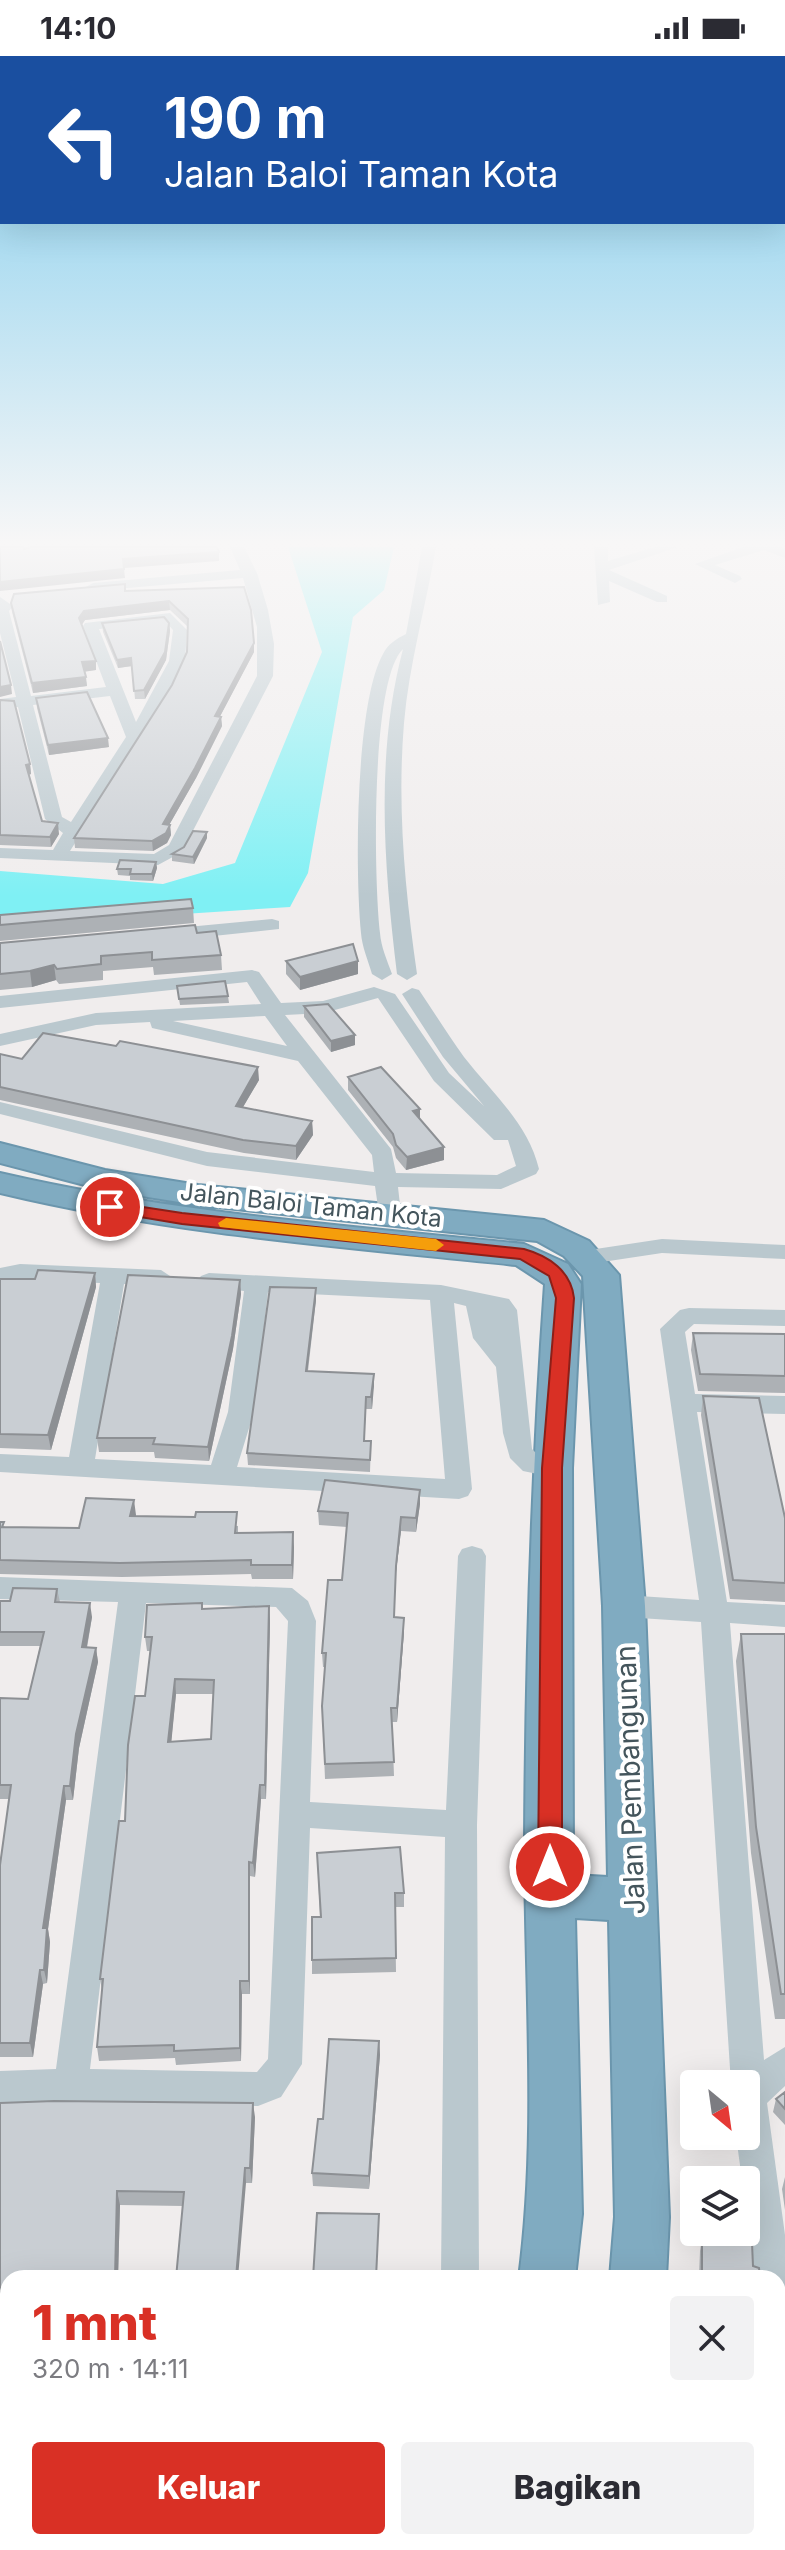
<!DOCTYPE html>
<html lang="id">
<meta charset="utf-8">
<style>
:root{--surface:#fff;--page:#f2f2f3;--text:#2b2b33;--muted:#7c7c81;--accent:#d93025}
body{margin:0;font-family:Inter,sans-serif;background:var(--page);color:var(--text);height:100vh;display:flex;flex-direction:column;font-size:30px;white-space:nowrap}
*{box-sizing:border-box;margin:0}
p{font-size:26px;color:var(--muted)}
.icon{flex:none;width:44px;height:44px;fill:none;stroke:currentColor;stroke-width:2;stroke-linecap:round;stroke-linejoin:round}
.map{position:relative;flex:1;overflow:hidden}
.drawer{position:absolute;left:0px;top:2214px;width:786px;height:280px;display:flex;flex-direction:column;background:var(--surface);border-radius:24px 24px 0 0;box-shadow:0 8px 32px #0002}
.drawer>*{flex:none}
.banner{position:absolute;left:0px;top:0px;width:786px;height:168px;box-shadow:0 8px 32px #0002;background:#1a4fa0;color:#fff;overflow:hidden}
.needle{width:52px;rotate:151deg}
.buttons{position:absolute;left:680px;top:2014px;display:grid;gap:16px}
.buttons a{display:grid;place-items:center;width:80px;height:80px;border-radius:8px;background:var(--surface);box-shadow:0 8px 32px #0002;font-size:40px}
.pin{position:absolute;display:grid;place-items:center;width:68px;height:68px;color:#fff;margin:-34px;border:4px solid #fff;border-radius:50%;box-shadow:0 2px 8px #0007}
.me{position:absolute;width:88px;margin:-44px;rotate:0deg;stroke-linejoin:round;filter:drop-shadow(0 0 6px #0008)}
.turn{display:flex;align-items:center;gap:28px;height:168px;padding:0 32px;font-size:36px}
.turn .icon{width:104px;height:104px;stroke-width:2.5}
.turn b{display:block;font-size:56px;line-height:68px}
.round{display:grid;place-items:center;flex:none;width:84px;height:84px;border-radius:8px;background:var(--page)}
.overview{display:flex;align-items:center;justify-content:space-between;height:136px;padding:0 32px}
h1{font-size:48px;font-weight:800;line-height:60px;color:var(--accent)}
.action{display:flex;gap:16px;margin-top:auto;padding:16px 32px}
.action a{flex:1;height:92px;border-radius:8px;background:var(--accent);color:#fff;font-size:32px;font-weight:800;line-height:92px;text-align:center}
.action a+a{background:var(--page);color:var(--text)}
.status{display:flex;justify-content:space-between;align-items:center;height:56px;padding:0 40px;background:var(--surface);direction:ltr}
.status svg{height:22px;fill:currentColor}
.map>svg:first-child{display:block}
</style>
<div class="status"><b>14:10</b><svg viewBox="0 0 49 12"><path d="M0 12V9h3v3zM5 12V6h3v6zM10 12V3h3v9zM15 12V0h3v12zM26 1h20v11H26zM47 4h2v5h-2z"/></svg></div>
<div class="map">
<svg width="785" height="2494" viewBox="0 0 785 2494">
<rect width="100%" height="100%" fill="#f0eded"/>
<path fill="#7ff0f4" d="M288 491H394L384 534 353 561 308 817 290 851 31 868 0 862V815L163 828 235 807 322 596Z"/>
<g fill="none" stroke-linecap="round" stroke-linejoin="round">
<g stroke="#6b96ad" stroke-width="4">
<path id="highway" d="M0 1087 105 1114 198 1129 544 1164 589 1185 619 1219 645 1550 669 2161 666 2222H610L615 2161 609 1864 575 1862 582 2158 575 2222H519C538 2079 525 1930 525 1786 526 1600 532 1414 545 1228L516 1209C343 1191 170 1178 0 1137V1117C172 1157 348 1170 524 1188L568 1208 581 1228 572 1412 573 1819 608 1821 603 1550 583 1220 564 1200 537 1185 198 1149 104 1134 0 1107Z
M452 2486H514L513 2494H451Z
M537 2486H599L598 2494H536Z"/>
</g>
<path fill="#bac8ce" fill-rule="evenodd" d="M230 491H244L257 517 268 554 274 588 273 620 182 796 158 809 0 802V792L53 794 63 777 45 763 18 651 0 653V643L16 641 0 577V541L13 550 9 555 31 640 106 631 83 570 85 567 170 557 187 574 185 605 170 637 70 795 154 798 169 789 257 620V571L243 522 93 535 86 531 93 527 240 514ZM166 566 173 574 169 605 136 666 99 573ZM110 640 126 681 71 766 62 761 33 649Z
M422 491H436C426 550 409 608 404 667 397 751 405 834 417 918L407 924 397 918C384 810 375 699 403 593 370 624 374 828 380 877 381 891 387 904 392 918L382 924 372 918C368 904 362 891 361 877 355 817 355 648 383 598 388 588 396 583 406 578Z
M594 491H608V505L655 491H678L609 514 667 540V546H657L609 525 610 546 598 549Z
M743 491H781L785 493V502L764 494 715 509 740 520 742 523 735 527 695 508Z
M272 863 279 865V873L166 885 157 879 166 873Z
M252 914 259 916 281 947 323 945 374 931 395 938 449 1017 484 1050 443 1001 402 938 412 932 419 934C434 956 448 979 464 1001 492 1037 528 1067 539 1113L536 1118 501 1133 398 1131 401 1158 390 1165 379 1158 375 1130 207 1110 0 1058V1046L207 1096 374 1116 372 1099 298 1005 152 972 150 966 96 969 0 990V978L96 957 261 948 247 926 0 952V940ZM378 942 434 1025 494 1084H508L516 1110 497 1119 396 1117 391 1093 285 959 324 957ZM265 960 287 990 173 965Z
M662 1183 785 1189V1203L662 1197 589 1208 577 1201 589 1194Z
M20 1208 161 1214 173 1222 161 1230 124 1228 95 1403 211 1409 228 1356 244 1235 201 1230 197 1225 201 1220 209 1217 441 1229 509 1243 517 1254 532 1393 539 1400 561 1405 565 1412 561 1419 552 1421 523 1415 510 1402 503 1377 496 1311 473 1282 466 1250 454 1247 472 1433 468 1440 459 1443 0 1416V1398L69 1401 100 1227 20 1224 0 1228V1212ZM268 1236 430 1244 445 1423 237 1411 254 1356Z
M689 1252 785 1254V1270L694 1268 685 1276 695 1338 785 1340V1358L697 1356 727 1546 785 1549V1571L730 1567 764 2004 785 1991V2030L767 2047 785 2179V2271L778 2268V2222H753L746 2124H742L736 2080H746V2028H731L701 1566 624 1561 614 1558 610 1550 614 1542 624 1539 699 1544 660 1273 680 1254Z
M472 1490 482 1493 486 1500 477 1769 479 2222H441L445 1781 310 1772 302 2008 281 2041 258 2050 71 2046 0 2049V2015L56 2013 118 1546 0 1543V1521L292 1532 308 1545 316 1565 310 1746 446 1754 458 1500 462 1493ZM146 1547 276 1551 288 1565 268 2003 257 2016 90 2013Z
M8 2291V2329L0 2331V2293Z
M254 2486H296L294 2494H252Z"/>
<use href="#highway" fill="#80abc1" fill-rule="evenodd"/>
</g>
<path fill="#adb1b5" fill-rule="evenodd" d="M244 531 254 596 220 660 221 661 222 670 196 722 169 769H170L171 779 167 787 153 795 75 792 74 782 172 629 187 596 188 571 170 554 85 564 82 569 96 605V614L84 615 87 630 33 637 12 556 11 547 125 535Z
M102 567H169L170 575 166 604 145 643H135L132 610 118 612 103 576Z
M36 642 109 691 49 699 37 652Z
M0 644 30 708 31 718 29 719 42 765 59 778 51 791 0 789Z
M207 782 194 808 172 805V798Z
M156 806 157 812 153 825 130 824V820L118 819 117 813Z
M193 852 194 867 0 885V859Z
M197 877 221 899 222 914 154 919 153 911 103 915V924L59 928 56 924 32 931 0 934V887Z
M286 905 358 918 300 934 286 918Z
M177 930 228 940 229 947 180 949Z
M304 950 355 989 331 996 304 961Z
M0 998 22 1003 259 1024 243 1051 312 1065 313 1079 296 1104 244 1097 0 1044Z
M348 1021 420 1064 444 1091V1104L406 1114 396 1102 393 1091 348 1034Z
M95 1217 96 1231 51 1394 0 1392V1223H35Z
M240 1224 241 1238 233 1293 209 1405 155 1402 154 1396H99L97 1382Z
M316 1232V1244L308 1315 374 1318 372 1353H366L364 1385H371L370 1416 248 1409 247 1397Z
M693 1277 785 1278V1337L698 1335 691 1294Z
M703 1340 785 1462V1546L730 1543 701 1359Z
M420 1434V1448L416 1476 401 1475 395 1524 394 1561 404 1562V1576L397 1666H392L394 1720 325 1723 322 1650 325 1611H323L322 1597 342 1524 347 1471 319 1469 318 1455Z
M136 1459 135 1460 238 1470V1477L294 1491 293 1523H252L251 1518 122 1521 0 1518V1466L5 1471 79 1472Z
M57 1533 60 1546 92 1561 87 1592H96L98 1606 79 1692 73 1744H66L48 1873 50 1886 47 1927 43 1928 33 2001H0V1809L9 1743H0V1642L28 1643 40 1590H0V1545H10Z
M202 1547 203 1553 269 1550 270 1565 266 1743H261L255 1821 250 1820V1938H242L241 2005 176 2009 175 2002 99 2005 97 1991 102 1934 100 1923 145 1640 150 1595H147L145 1581ZM176 1638H213L211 1683 171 1686Z
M741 1578H785V1963H775L751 1797 736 1605Z
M317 1797 404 1837V1851H395L396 1916 312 1918V1904L320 1861Z
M379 1985 380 1999 369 2133 313 2130 312 2117 323 2063Z
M785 2036V2069L773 2056 776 2043Z
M0 2047 255 2061 252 2127H246L183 2150 120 2149 118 2222H8V2267L0 2268Z
M785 2121V2154L782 2133Z
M702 2182 753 2210 760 2222H699L700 2195Z
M612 2486H778L785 2494H615L611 2488Z"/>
<path fill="#8d9094" d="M219 496V505L124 512 123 503Z
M124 513 125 522 0 535V526Z
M169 545 170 554 85 564 80 571 79 562 84 555Z
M169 567 170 575 166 604 145 643 144 634Z
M254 587V596L215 670V660Z
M131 602 132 610 118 612 117 604Z
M96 605V614L83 616 82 606Z
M86 621 87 630 33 637 32 627Z
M11 629 12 638 0 641V631Z
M221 661 222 670 196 722 164 778 163 768Z
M108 682 109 691 49 699 48 689Z
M30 708 31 718 27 719 26 709Z
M58 767 59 778 51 791 50 781Z
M170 769 171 779 167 787 153 795 152 785Z
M207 776V782L194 808 193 801Z
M156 806 157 812 153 825 152 818Z
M358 905V918L300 934V921Z
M54 909 56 924 32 931 30 915Z
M355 979V989L331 996V985Z
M258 1011 259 1024 236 1063V1050Z
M420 1053V1066L413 1055Z
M312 1065 313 1079 296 1104V1090Z
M444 1091V1104L406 1114 407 1101Z
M95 1217 96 1231 51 1394 48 1379Z
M240 1224 241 1238 233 1293 209 1405 208 1391Z
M316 1232V1244L306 1326V1315Z
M374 1318V1330L372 1353 371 1341Z
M420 1434V1448L416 1476V1462Z
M134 1444 136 1459 132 1474 130 1460Z
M401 1461V1475L395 1524 396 1510Z
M293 1476 294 1491 293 1523 292 1509Z
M90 1547 92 1561 84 1606 82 1591Z
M269 1550 270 1565 266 1743 265 1729Z
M404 1562V1576L397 1666V1652Z
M96 1592 98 1606 79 1692 73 1744 70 1730 76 1678Z
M175 1623 176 1638 170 1700 168 1686Z
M260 1729 261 1743 255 1821 253 1807Z
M64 1730 66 1744 48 1873 50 1886 47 1927 44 1914 43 1872Z
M249 1806 250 1820V1938L249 1925Z
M40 1914 43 1928 33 2001 30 1987Z
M240 1925 242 1938 241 2005 240 1992Z
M379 1985 380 1999 369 2133V2120Z
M253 2047 255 2061 252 2127 250 2112Z
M245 2112 246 2127 238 2222H236Z
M117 2135 120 2149 118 2222H115Z
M94 2486H99L98 2494H93Z"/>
<path fill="#c9ced3" stroke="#8d9094" stroke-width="2" fill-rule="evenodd" d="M0 491H23L24 493 30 491H217L219 496 123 503 124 513 0 526Z
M125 528V535L244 531 251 554 254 587 215 660 221 661 195 712 163 768 170 769 166 777 152 785 74 782 172 629 187 596 188 563 169 545 84 555 79 562 96 605 82 606 86 621 32 627 11 547 14 538Z
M164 561 169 567 165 596 144 634 134 635 131 602 117 604 102 567Z
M0 585 11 629 0 631Z
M87 636 108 682 48 689 36 642Z
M0 644 14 645 30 708 26 709 42 765 58 767 50 781 0 779Z
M193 775 207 776 193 801 172 798 184 791Z
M120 804 156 806 152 818H130L131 813H117Z
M191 843 193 852 0 869V859Z
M195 869 197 877 216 875 221 899 152 904V896L101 900V908L57 913 54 909 30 915 0 918V887Z
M353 888 358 905 300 921 286 905Z
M225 925 228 940 179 943 177 930Z
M328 948 355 979 331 985 304 950Z
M43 977 116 990 120 985 258 1011 236 1050 312 1065 296 1090 243 1084 0 1031V998L22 1003Z
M381 1011 420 1053 413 1055 444 1091 407 1101 396 1089 393 1078 348 1021Z
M38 1214 95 1217 48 1379 0 1378V1223H35Z
M128 1219 240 1224 232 1280 208 1391 153 1388 155 1382H97Z
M270 1231 316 1232 306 1315 374 1318 371 1341H366L364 1385H371L370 1404 247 1397Z
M693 1277 785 1278V1320L700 1318Z
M703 1340 759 1342 785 1462V1527L733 1524Z
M325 1424 420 1434 416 1462 401 1461 396 1510 394 1561 404 1562 397 1652H391L394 1706 325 1708 322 1650 326 1597H322L328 1524H342L348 1457 318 1455Z
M86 1442 134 1444 130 1460 195 1461 196 1456H237L235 1477 293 1476 292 1509H251V1504L120 1507 0 1504V1466H4L2 1471 79 1472Z
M13 1532 57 1533 55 1546 90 1547 82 1591 96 1592 76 1678 70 1730H64L43 1872H47L44 1914H40L30 1987H0V1809L11 1729H0V1642L28 1643 44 1576H0V1545H10Z
M202 1547V1553L269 1550 265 1729H260L253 1807 249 1806V1925H240V1992L174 1995V1989L97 1991 103 1923H100L119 1765H125L128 1689 135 1640H145L152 1581H145L147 1549ZM175 1623 214 1624 211 1683 168 1686Z
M741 1578H785V1938H781L756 1771Z
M400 1791 404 1837H395L396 1902 312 1904V1861H321L317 1797Z
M329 1983 379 1985 369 2120 312 2117 318 2063H323Z
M785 2036V2053L776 2043Z
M54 2045 253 2047 250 2112H245L236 2222H176L184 2136 117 2135 115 2222H8V2253L0 2254V2047Z
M317 2157 379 2158 376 2222H313Z
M702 2182 752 2187 753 2210 759 2212 760 2222H702Z
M8 2401V2486H94L93 2494H0L1 2402Z
M779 2455 785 2462V2494H628L622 2486H778V2456Z"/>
<linearGradient id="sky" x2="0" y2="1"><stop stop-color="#7ecced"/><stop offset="0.58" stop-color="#f8f7f7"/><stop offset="1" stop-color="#f8f7f7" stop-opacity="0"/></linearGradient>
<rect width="785" height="840" fill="url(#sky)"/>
<path fill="#d93025" stroke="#8d1f18" stroke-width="2" d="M110 1146 182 1157 524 1193C549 1200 571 1215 574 1242L562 1412V1811L558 1819 550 1822 541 1819 538 1811 542 1412 556 1242 549 1220 520 1203 182 1168 104 1155V1147Z"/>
<path fill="#f59e0b" d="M226 1162 436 1183 444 1189 436 1195 220 1171 218 1167Z"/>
<g text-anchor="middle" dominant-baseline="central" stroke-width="8" stroke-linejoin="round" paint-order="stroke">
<g font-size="24" fill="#44555c" stroke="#fff">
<text transform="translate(311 1149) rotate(6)">Jalan Baloi Taman Kota</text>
</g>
<g font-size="28" fill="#44555c" stroke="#fff">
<text transform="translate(630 1724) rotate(-92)">Jalan Pembangunan</text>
</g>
</g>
</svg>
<div class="buttons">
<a><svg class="needle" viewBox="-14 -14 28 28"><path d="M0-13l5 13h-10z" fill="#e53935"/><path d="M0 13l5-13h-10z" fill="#7c7c81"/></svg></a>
<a><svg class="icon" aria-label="layers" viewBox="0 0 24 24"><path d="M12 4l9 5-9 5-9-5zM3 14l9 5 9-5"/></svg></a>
</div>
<div class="pin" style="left:110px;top:1151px;background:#d93025"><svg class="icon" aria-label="arrive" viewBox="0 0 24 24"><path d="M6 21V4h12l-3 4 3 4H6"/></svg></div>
<svg class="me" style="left:550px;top:1811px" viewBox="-20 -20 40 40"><circle r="17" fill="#d93025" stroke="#fff" stroke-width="3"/><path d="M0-11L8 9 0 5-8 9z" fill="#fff"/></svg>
<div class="banner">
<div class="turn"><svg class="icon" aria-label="left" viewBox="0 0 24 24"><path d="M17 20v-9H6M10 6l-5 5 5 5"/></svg><div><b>190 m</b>Jalan Baloi Taman Kota</div></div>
</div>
<section class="drawer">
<div class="overview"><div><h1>1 mnt</h1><p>320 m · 14:11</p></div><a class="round"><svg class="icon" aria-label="close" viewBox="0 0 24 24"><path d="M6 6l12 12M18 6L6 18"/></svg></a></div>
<div class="action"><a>Keluar</a><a>Bagikan</a></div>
</section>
</div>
